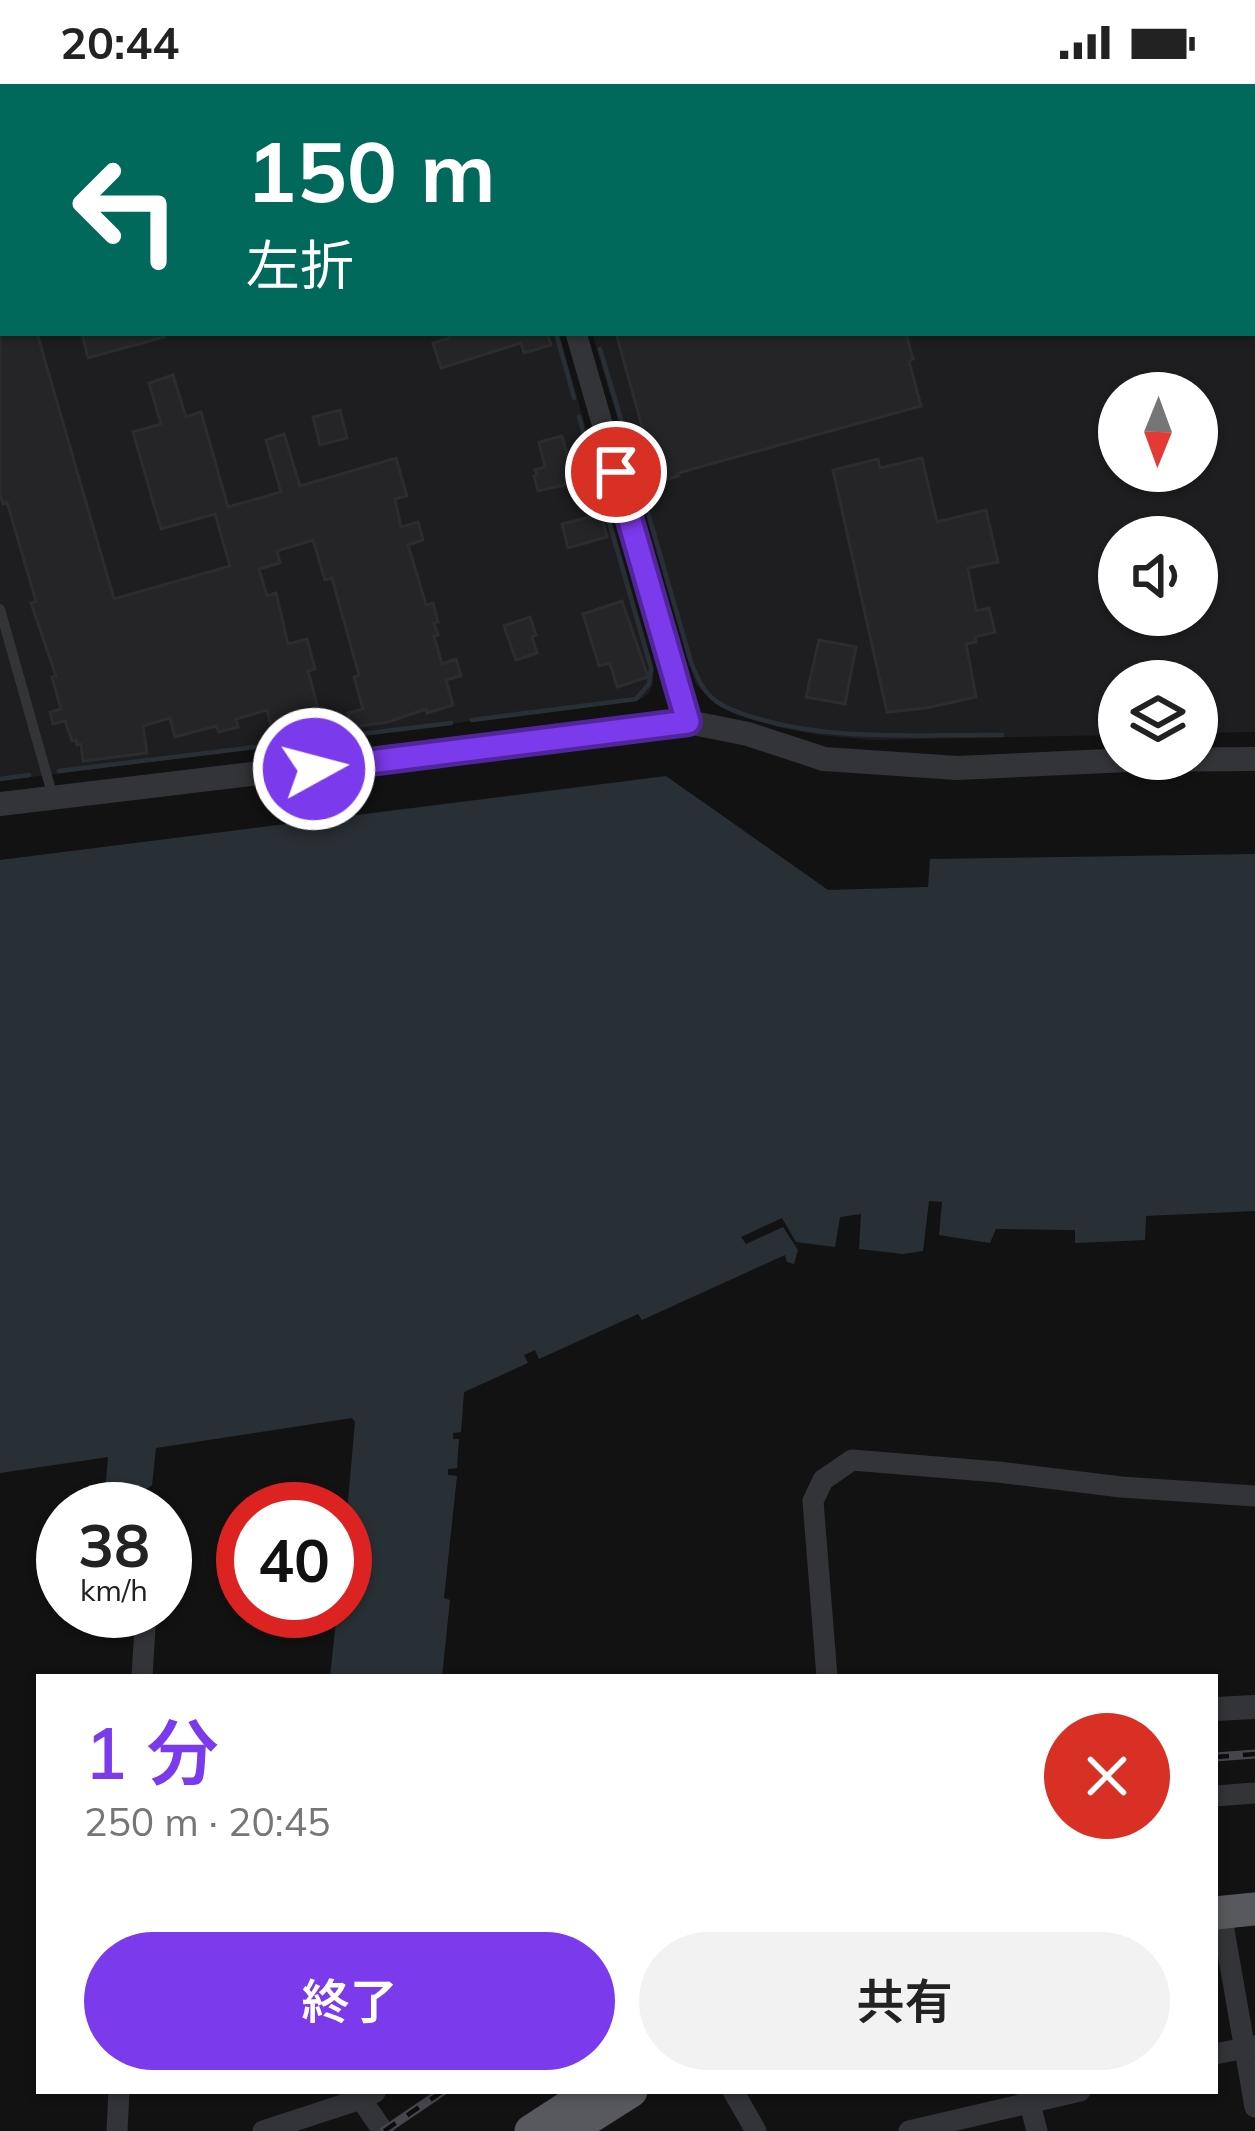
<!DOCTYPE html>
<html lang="ja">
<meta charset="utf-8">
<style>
:root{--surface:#fff;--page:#f2f2f2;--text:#222;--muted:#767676;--accent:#7c3aed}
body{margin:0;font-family:Mulish,"Noto Sans JP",sans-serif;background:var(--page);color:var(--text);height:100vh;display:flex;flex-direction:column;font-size:45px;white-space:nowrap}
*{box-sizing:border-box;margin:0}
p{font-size:39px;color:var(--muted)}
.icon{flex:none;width:66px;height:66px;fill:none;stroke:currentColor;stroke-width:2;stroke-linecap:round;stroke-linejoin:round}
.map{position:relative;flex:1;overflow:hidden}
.panel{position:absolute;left:36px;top:1590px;width:1182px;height:420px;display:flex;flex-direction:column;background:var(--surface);border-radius:0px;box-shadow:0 3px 9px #0004}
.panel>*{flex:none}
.hud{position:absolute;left:0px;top:0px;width:1257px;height:252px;box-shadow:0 3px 9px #0004;background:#00695c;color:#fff;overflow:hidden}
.needle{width:78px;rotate:181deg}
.fabs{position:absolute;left:1098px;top:288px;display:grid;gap:24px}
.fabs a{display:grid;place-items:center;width:120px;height:120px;border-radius:50%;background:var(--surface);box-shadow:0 3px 9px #0004;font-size:60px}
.speed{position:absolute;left:36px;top:1398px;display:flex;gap:24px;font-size:60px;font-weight:700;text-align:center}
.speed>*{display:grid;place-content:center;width:156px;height:156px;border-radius:50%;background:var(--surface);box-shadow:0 3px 9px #0004;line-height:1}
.speed small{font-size:30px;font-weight:400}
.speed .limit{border:18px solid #d22;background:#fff;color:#111}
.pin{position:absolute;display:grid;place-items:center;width:102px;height:102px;color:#fff;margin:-51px;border:6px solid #fff;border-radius:50%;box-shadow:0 3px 12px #0007}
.me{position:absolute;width:132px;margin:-66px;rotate:83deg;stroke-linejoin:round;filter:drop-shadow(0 0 9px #0008)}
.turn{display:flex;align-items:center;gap:42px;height:252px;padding:0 48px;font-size:54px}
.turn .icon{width:156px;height:156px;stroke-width:2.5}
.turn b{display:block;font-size:84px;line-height:102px}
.round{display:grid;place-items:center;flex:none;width:126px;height:126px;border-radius:63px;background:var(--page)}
.summary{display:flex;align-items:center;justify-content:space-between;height:204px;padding:0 48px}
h1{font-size:72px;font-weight:600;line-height:90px;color:var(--accent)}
.button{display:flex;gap:24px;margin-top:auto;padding:24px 48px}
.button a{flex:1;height:138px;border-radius:72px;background:var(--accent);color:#fff;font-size:48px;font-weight:600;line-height:138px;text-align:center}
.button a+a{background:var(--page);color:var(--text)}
.status{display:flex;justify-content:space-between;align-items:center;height:84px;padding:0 60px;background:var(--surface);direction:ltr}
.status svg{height:33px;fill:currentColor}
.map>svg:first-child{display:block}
</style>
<div class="status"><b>20:44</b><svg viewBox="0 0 49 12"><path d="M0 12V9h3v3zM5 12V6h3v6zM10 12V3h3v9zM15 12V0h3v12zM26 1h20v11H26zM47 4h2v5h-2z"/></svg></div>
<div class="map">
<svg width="1255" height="2047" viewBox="0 0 1255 2047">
<rect width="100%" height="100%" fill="#121213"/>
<path fill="#1e1e20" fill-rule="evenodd" d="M0 0H490L491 3H3V249H559L654 585 653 600 648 610 639 616 0 697Z
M520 0H1255V648L1197 649V597H1119V651L875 656 818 651 778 643 739 632 715 620 696 600 689 579 592 249H1254V3H521ZM1119 309H1197V387H1119ZM1119 453H1197V531H1119Z"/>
<path fill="#293035" d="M666 692 828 806 928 803 930 775 1255 770V1127L1146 1132 1145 1156 1075 1159V1146L996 1145 990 1159 939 1151 942 1118 929 1117 923 1167 903 1170 859 1165 861 1130 840 1133 835 1163 796 1158 782 1134 741 1153 746 1160 783 1143 798 1166 794 1180 787 1178 785 1171 642 1236 638 1230 539 1275 535 1266 524 1271 528 1279 464 1308 461 1348 453 1349V1355H459L457 1384 448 1385V1391L457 1392 444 1514 450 1516 442 1593H330L337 1527H345V1451L355 1338 352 1334 156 1364 152 1401 141 1409 105 1408 108 1373 0 1389V776Z"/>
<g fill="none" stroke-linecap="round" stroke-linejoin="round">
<path stroke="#293035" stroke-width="4.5" d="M523 0 524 3
M556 249 574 314
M600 265 626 352
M634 380 691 578C697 593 703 608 716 617 728 626 745 631 759 635 839 658 920 650 1002 651
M472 636 636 615 649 600 651 584 579 333
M345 652 451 639
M59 687 321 655
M0 695 29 691"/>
</g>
<path fill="#252527" stroke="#2c2c2f" stroke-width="3" d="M0 249H37L114 515 230 482 215 430 161 445 133 348 161 340 149 299 173 291 186 333 201 328 228 423 281 408 266 356 284 350 300 402 396 374 407 412 395 415 401 443 418 438 423 456 408 461 426 521 433 519 438 538 434 539 438 551 434 552 442 580 456 575 461 592 446 596 453 621 427 629 426 625 388 638 352 643 348 629 363 625 354 593 359 591 332 494 325 496 313 456 277 467 280 479 259 485 267 512 276 509 288 560 307 555 315 585 308 587 324 647 300 649 297 638 272 646 267 626 236 635 238 643 219 648 216 642 175 653 170 634 143 642 147 669 83 677 81 660 77 661 76 656 72 657 65 637 53 640 50 628 61 625 52 593 56 592 31 519 36 517 7 418 3 420 0 409Z
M82 249H163L164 253 88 274Z
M449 249H547L551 261 524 269 521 259 441 284 433 259 450 254Z
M616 249H906L913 275 909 277 921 322 678 389 679 392 662 397 652 363 648 364Z
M340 326 347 354 320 361 313 333Z
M562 352 571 385 574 384 578 398 538 407 534 392 537 391 535 386 545 383 539 358Z
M922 374 937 438 986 426 998 478 968 484 976 527 989 524 995 548 975 553 976 558 966 560 976 613 926 624 887 628 833 386 878 375 880 384Z
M601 430 607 453 568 464 562 440Z
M622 517 648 593 617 603 610 579 599 582 583 530Z
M530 533 536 551 532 553 537 569 516 576 504 542Z
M819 556 856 563 845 620 806 613Z"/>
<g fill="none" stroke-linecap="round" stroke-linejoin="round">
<path stroke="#333438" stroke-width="10" d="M0 525 53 713"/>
<path stroke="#333438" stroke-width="21" d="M504 0 505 3
M576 249 688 638
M142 1593 146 1527
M827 1593 813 1417 823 1396 852 1376 998 1388 1121 1403 1255 1412
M1215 1712 1255 1709
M1221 1829 1255 2023
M1215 1970 1255 1962
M733 2007 756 2047
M1027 2008 1037 2047
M117 2047 119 2007
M263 2047 361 2015 383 2047
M909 2047 1080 2007"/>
<path stroke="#333438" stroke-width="24" d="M0 720 688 638 748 650 824 675 957 684 1128 676 1255 675
M1215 1625 1255 1623
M361 2015 374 2007"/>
<path stroke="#57595f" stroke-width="33" d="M1215 1829 1255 1825
M531 2047 585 2012
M568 2047 631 2007"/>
<g stroke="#46474c" stroke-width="9">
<path id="rail" d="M1215 1673 1255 1670
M384 2047 443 2007"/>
</g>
<use href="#rail" stroke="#0d0d0e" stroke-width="4.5" stroke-dasharray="14" stroke-linecap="butt"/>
</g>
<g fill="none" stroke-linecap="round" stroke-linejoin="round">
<g stroke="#51269a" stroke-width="30">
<path id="route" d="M314 685 688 638 616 388"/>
</g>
<use href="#route" stroke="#7c3aed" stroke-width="21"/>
</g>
</svg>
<div class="fabs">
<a><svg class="needle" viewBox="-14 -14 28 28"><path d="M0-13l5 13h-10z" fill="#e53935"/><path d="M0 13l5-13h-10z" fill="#767676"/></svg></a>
<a><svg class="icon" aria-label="sound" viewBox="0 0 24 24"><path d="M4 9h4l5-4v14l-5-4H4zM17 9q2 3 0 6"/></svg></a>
<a><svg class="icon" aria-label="layers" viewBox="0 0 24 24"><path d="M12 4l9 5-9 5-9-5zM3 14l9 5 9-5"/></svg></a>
</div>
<div class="speed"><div>38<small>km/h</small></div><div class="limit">40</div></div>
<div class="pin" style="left:616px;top:388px;background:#d93025"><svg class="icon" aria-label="arrive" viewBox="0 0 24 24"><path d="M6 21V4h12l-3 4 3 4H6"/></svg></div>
<svg class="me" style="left:314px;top:685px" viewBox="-20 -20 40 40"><circle r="17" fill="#7c3aed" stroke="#fff" stroke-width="3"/><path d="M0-11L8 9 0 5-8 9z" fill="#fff"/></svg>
<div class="hud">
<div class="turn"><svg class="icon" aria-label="left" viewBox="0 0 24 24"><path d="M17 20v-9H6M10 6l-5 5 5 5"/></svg><div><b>150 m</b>左折</div></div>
</div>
<section class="panel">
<div class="summary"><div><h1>1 分</h1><p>250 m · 20:45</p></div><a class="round" style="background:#d93025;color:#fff"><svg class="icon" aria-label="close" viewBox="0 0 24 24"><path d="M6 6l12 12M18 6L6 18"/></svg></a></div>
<div class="button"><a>終了</a><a>共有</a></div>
</section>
</div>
